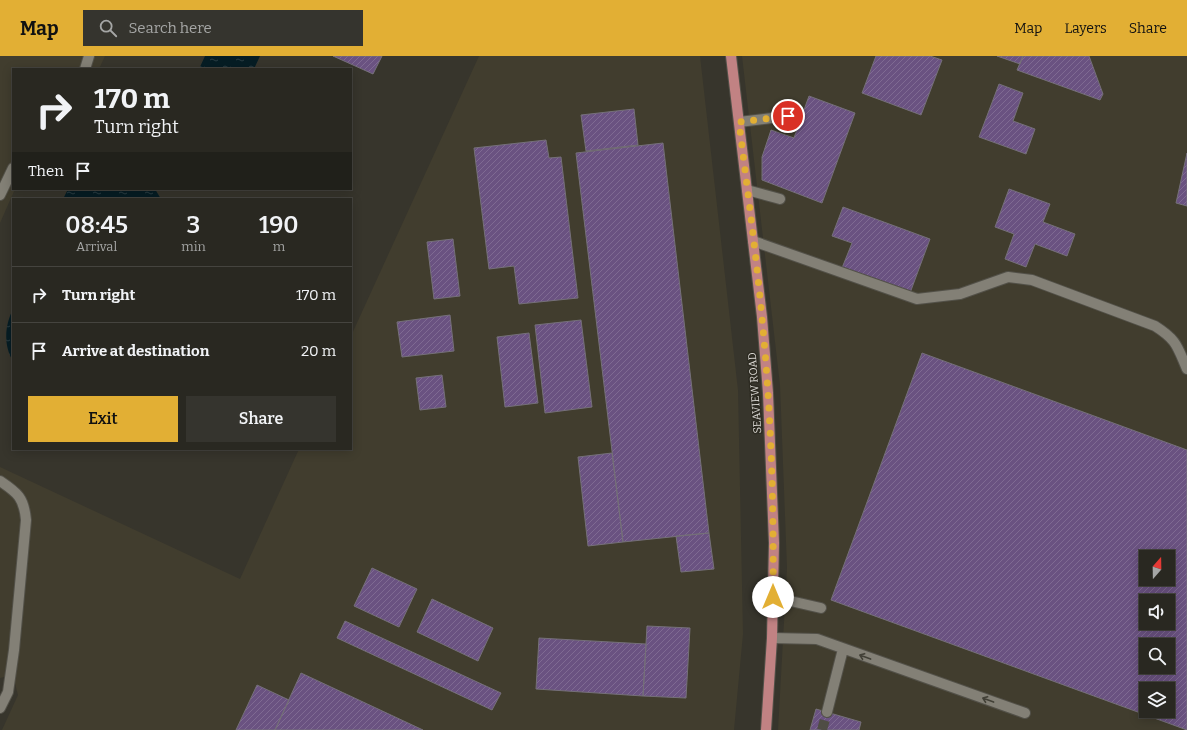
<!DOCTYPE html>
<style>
:root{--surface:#292821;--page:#35342e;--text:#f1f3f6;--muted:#a5a6a5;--line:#45443f;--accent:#e2af34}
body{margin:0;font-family:Bitter,serif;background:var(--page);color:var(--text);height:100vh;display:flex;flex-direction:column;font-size:15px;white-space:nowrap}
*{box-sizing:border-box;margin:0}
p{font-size:13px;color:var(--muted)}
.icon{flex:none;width:22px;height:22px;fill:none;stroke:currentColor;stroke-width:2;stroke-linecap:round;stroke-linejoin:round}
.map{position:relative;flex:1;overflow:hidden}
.drawer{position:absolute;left:12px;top:142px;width:340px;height:252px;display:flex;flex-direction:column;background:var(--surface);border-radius:0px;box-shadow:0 2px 10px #0003,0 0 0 1px var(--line)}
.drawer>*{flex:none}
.hud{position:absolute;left:12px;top:12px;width:340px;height:122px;border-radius:0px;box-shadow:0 2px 10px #0003,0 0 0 1px var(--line);background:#292821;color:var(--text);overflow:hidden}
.needle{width:26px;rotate:20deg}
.controls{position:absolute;left:1139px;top:494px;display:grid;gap:8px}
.controls a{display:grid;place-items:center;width:36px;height:36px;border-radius:0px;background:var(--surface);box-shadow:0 2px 10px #0003,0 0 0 1px var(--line);font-size:20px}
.pin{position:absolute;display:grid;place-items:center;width:34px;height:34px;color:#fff;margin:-17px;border:2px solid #fff;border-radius:50%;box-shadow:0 1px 4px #0007}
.me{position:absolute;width:44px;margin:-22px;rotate:0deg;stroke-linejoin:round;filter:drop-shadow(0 0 3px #0008)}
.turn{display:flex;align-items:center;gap:14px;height:84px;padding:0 16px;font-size:18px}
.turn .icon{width:52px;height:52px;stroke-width:2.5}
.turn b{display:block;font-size:28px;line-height:34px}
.then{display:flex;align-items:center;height:38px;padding:0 16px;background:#0003;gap:8px;font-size:15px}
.eta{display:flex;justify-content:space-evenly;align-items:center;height:68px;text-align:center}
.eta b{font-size:24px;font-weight:600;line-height:28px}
.cta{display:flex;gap:8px;margin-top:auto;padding:8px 16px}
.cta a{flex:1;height:46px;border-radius:0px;background:var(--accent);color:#111;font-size:16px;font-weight:600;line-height:46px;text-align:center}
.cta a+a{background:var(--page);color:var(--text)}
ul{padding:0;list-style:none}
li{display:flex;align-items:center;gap:12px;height:56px;padding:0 16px;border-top:1px solid var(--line)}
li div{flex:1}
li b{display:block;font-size:15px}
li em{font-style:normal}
header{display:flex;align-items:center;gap:24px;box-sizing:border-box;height:56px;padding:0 20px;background:var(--accent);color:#111}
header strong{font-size:19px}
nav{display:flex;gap:22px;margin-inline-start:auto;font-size:14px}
.search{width:280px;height:36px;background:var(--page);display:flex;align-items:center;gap:10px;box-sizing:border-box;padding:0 14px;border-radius:0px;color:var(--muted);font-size:15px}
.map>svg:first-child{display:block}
</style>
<header>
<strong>Map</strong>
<div class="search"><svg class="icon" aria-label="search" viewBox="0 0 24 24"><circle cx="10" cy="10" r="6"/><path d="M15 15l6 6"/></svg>Search here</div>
<nav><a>Map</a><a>Layers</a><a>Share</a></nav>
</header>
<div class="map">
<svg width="1187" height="674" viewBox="0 0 1187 674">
<defs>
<pattern id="water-ripples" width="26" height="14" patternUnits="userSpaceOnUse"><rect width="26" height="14" fill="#061d24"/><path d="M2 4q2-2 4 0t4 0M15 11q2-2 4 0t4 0" fill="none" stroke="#2a3d43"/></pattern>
<pattern id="building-hatch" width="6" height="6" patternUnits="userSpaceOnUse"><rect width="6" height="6" fill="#6a5281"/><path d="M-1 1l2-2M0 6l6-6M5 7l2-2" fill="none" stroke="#7f6a92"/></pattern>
</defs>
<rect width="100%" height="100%" fill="#37352c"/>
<path fill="#413d2e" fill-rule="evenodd" d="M0 0H105L99 13H13V133H15L0 167Z
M479 0H700L738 334 743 578 734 674H2L18 639 14 624 9 620 0 622V411L240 523 299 393H351V280Z
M742 0H1187V674H778L787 512 780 329ZM1146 501H1168V523H1146ZM1146 545H1168V567H1146ZM1146 589H1168V611H1146ZM1146 633H1168V655H1146Z"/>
<path fill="url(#water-ripples)" d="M205 0H260L254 13H199Z
M68 133H155L161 143H63Z
M13 253V305C3 289 5 269 13 253Z"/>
<path fill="url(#building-hatch)" stroke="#757079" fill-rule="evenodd" d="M333 0H382L373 18Z
M876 0H930L942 4 921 59 862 37Z
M997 0H1023L1020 8Z
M1023 0H1089L1103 38 1100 44 1017 14Z
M999 28 1023 37 1013 65 1035 73 1026 98 979 81Z
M809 40 855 57 822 147 762 124V101L771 74 794 82Z
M634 53 638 89 586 95 581 59Z
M546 84 549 102 561 101 578 242 519 248 514 210 489 213 474 92Z
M663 87 709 477 623 486 576 97Z
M1187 97V150L1176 147Z
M1009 133 1050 148 1043 166 1075 178 1067 200 1035 188 1026 211 1005 203 1014 178 995 171Z
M843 151 930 183 910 237 842 212 852 187 832 180Z
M453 183 460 240 434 243 427 186Z
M450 259 454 295 402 301 397 266Z
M581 264 592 351 545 357 535 269Z
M529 277 538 347 505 351 497 281Z
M922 297 1187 394V674L831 544ZM1146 501H1168V523H1146ZM1146 545H1168V567H1146ZM1146 589H1168V611H1146ZM1146 633H1168V655H1146Z
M442 319 446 351 420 354 416 322Z
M612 397 623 486 588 490 578 401Z
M709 477 714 513 681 516 676 480Z
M372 512 417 533 399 571 354 550Z
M432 543 493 572 478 605 417 576Z
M345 565 501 637 492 654 337 582Z
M647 570 690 572 686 642 643 640Z
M539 582 646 588 643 640 536 633Z
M301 617 423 674H275Z
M257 629 289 644 275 674H236Z
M816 653 861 666 859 674H810Z"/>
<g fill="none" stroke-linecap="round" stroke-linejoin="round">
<path stroke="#4f4d45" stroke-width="10" stroke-dasharray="10 5" stroke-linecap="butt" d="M822 674 827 656"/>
<g stroke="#535149" stroke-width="12">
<path id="minor" d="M85 13 89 0
M739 66 788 60
M747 134 780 143
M0 139 13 112
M753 185 917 243 960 238 1008 221 1032 224 1155 270C1177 284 1177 290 1187 313
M0 425C18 437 24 442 26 464L14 594 8 636 0 652
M773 541 821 552
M772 582 817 583 1025 657
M827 656 843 593"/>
</g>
<g stroke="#535149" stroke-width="12">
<path id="major" d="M731 0 762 261 768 337 774 487 772 582 766 674"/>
</g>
<use href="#minor" stroke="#838076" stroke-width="10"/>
<use href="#major" stroke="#c18283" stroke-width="10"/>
</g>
<defs><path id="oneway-shaft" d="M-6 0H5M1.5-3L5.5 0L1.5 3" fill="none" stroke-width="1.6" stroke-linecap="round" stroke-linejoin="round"/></defs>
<g stroke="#424037">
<use href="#oneway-shaft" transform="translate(865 601) rotate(-160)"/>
<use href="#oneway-shaft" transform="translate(988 644) rotate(-160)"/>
</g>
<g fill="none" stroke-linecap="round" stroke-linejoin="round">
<path stroke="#e2af34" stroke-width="7" stroke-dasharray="0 12.6" d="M773 541C774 448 771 355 762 262 756 197 747 131 739 66L788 60"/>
</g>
<g text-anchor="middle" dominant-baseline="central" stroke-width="3" stroke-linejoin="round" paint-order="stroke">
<g font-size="11" fill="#dad8d3" stroke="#2d2b22">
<text transform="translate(755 337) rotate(-94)">SEAVIEW ROAD</text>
</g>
</g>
</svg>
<div class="controls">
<a><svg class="needle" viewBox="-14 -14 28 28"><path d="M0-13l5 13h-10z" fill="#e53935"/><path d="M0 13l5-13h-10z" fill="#a5a6a5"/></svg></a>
<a><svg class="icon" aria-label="sound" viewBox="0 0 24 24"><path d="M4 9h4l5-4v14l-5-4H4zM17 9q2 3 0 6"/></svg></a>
<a><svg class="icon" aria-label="search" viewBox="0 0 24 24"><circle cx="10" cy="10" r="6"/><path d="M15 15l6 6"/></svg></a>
<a><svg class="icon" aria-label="layers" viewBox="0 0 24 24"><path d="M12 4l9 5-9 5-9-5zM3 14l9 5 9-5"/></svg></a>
</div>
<div class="pin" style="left:788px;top:60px;background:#d93025"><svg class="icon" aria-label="arrive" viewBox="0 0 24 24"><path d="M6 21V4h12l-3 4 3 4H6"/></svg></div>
<svg class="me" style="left:773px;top:541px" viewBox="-20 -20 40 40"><circle r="19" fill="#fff"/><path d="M0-13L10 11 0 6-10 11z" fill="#e2af34"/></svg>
<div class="hud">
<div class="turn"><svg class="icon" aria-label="right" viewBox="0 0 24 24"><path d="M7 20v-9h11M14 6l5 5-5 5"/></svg><div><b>170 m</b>Turn right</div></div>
<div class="then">Then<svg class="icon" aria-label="arrive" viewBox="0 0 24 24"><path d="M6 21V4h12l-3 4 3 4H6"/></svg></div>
</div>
<section class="drawer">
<div class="eta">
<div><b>08:45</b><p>Arrival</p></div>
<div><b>3</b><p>min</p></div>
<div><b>190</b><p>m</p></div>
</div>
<ul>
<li><svg class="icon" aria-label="right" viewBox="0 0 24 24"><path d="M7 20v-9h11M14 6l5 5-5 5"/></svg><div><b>Turn right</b></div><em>170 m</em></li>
<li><svg class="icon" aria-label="arrive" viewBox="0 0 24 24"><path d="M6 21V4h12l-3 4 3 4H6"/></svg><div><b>Arrive at destination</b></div><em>20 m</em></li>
</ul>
<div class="cta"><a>Exit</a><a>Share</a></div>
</section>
</div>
